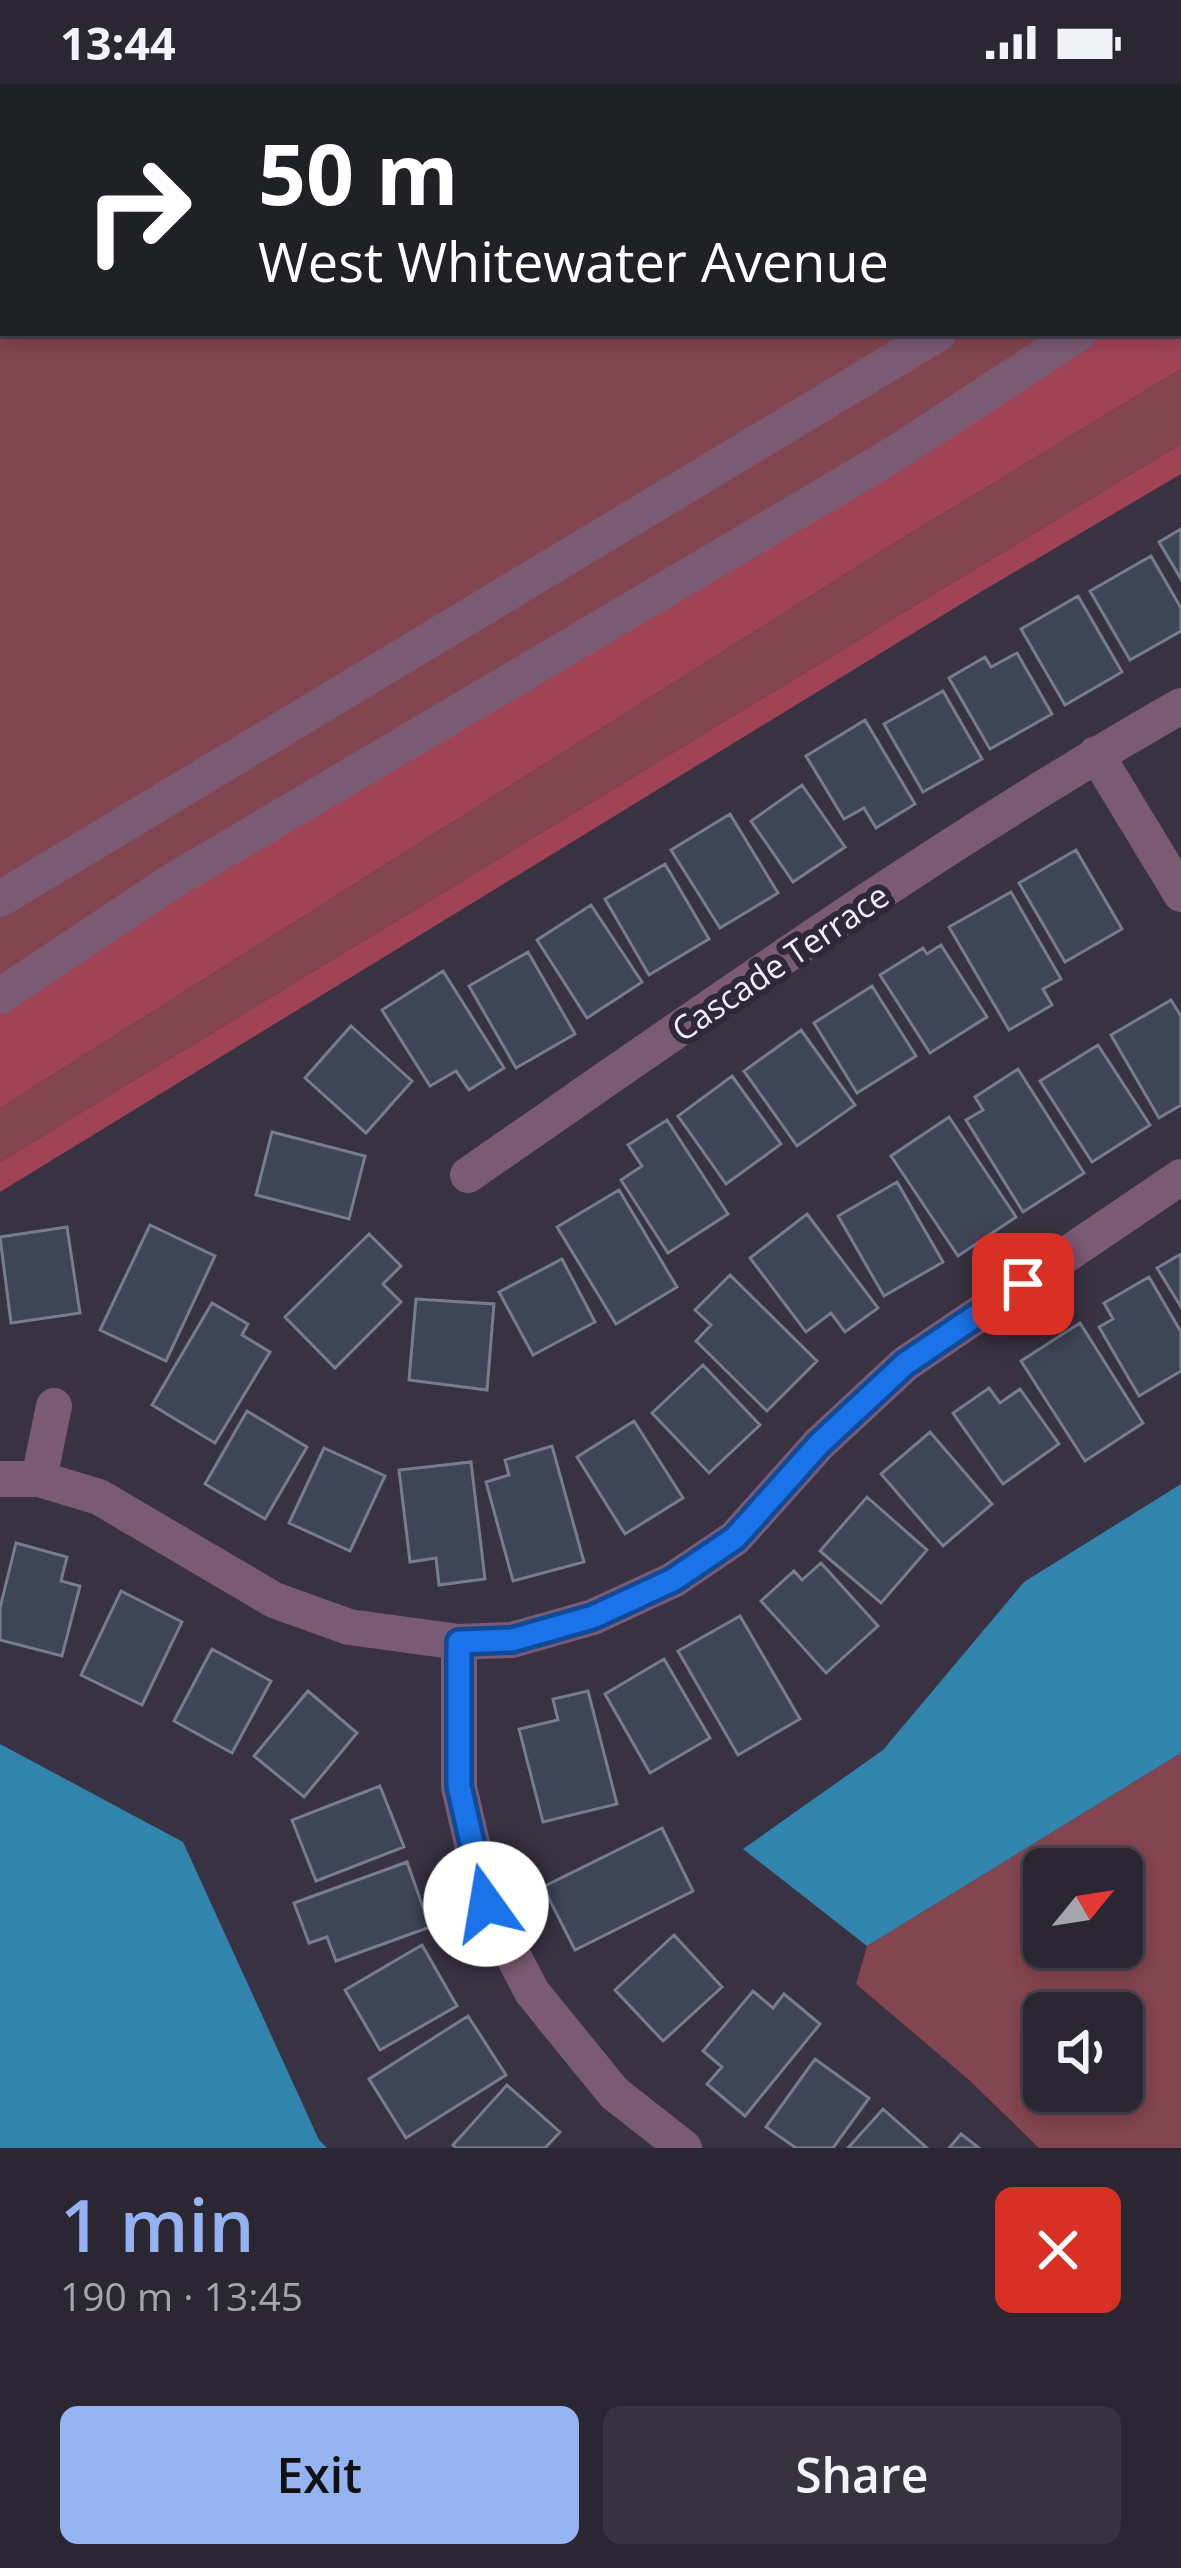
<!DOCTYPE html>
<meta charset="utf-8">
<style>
:root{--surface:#2a2632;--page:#36323e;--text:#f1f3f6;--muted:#a5a5ac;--line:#46434d;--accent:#95b2f1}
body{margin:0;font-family:"Open Sans",sans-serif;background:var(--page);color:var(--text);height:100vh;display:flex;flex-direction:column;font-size:45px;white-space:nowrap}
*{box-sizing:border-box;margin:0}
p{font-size:39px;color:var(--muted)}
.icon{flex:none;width:66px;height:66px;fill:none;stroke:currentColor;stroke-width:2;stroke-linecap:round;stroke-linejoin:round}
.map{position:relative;height:2064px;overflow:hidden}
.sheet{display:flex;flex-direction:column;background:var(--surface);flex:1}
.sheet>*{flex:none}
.top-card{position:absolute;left:0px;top:0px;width:1182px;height:252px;box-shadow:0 6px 18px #0003,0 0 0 3px var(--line);background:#202124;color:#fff;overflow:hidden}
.needle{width:78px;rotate:60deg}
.tools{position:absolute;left:1023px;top:1764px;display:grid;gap:24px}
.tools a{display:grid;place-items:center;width:120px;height:120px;border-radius:18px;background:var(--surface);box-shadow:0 6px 18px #0003,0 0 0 3px var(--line);font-size:60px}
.pin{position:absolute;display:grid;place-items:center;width:102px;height:102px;color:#fff;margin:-51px;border-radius:24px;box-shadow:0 6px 18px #0006}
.me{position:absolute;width:132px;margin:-66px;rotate:347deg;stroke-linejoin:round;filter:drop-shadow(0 0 9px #0008)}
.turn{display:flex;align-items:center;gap:42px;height:252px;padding:0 60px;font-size:54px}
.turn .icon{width:156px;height:156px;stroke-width:2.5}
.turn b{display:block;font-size:84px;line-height:102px}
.round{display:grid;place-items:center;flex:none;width:126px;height:126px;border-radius:18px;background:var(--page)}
.head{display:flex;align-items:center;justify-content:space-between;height:204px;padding:0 60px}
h1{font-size:72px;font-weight:600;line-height:90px;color:var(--accent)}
.button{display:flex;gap:24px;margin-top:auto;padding:24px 60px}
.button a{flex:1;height:138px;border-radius:18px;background:var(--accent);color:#111;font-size:48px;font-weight:600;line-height:138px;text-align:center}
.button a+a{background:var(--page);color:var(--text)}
.status{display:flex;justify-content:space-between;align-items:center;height:84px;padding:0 60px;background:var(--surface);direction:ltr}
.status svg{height:33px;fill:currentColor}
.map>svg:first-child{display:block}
</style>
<div class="status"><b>13:44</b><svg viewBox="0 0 49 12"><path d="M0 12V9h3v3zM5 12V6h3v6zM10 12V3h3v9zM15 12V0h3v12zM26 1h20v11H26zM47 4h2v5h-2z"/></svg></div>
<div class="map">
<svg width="1181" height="2064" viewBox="0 0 1181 2064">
<rect width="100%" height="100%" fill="#383242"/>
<path fill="#83454f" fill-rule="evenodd" d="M0 0H1181V182L1179 3H3V249H1079L0 912Z
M1181 285V360L0 1078V1024L896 458Z
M1181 1669V2064H1039L968 1995 856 1900 867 1862ZM1044 1785H1122V1863H1044ZM1044 1929H1122V2007H1044Z"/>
<path fill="#a04355" d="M1181 182V285L896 458 0 1024V912L1079 249H1179Z
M1181 360V390L979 509 0 1108V1078Z"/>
<path fill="#3185ac" d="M1181 1400V1669L867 1862 743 1765 883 1666 1024 1498Z
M0 1660 183 1758 319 2056 327 2064H0Z"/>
<path fill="#3e4556" stroke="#757d8f" stroke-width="3" d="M1181 445V495L1159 458Z
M1151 472 1181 524V547L1130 576 1090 507Z
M1078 512 1122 588 1065 621 1021 545Z
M1017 569 1052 630 990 665 949 594 985 573 991 583Z
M943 607 982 675 923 708 884 640Z
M865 636 915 720 876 744 864 724 844 735 806 672Z
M802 701 845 763 793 798 751 737Z
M730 730 778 809 720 844 671 766Z
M1076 766 1122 845 1065 878 1019 799Z
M665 780 709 855 649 891 605 815Z
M1011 808 1061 895 1043 905 1052 921 1009 946 949 843Z
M591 821 642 898 587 934 537 856Z
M941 861 987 933 930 969 880 891 923 864 927 870Z
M528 868 575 950 516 984 469 902Z
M443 887 504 984 469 1006 456 987 430 1002 382 926Z
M872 902 916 972 857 1009 814 939Z
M1171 916 1181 932V1021L1159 1034 1111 951Z
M351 942 412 997 366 1049 305 994Z
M801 946 855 1021 797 1062 744 987Z
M1098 961 1150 1041 1092 1078 1040 997Z
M1018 985 1084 1089 1023 1128 966 1036 983 1026 975 1013Z
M732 992 781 1060 726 1100 678 1032Z
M949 1033 1016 1133 958 1172 891 1072Z
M667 1036 728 1130 668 1169 621 1096 642 1082 628 1061Z
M272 1048 365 1072 349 1135 256 1111Z
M897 1098 943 1178 884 1212 838 1132Z
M619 1106 677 1203 616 1240 557 1143Z
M807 1130 878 1224 845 1248 831 1229 806 1248 750 1174Z
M150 1141 215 1172 166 1277 100 1246Z
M67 1143 80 1229 11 1239 0 1153Z
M369 1150 401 1182 383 1200 401 1218 335 1284 285 1233Z
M1181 1170V1223L1157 1184Z
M562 1175 595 1238 533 1271 499 1208Z
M730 1191 817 1277 767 1327 696 1257 711 1241 695 1226Z
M1149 1193 1181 1248V1287L1139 1312 1099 1243 1113 1235 1104 1219Z
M416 1215 494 1220 487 1306 409 1296Z
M212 1219 248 1240 242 1251 270 1268 215 1359 152 1321Z
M1080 1239 1143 1339 1085 1377 1021 1277Z
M703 1281 760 1341 709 1389 652 1329Z
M989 1304 1000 1319 1020 1305 1059 1360 1003 1400 953 1329Z
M247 1327 307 1363 265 1435 205 1400Z
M634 1337 683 1414 625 1450 577 1373Z
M930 1348 992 1420 943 1462 881 1390Z
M552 1362 584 1478 513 1497 486 1398 509 1391 505 1376Z
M324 1364 385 1392 350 1467 289 1439Z
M471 1378 485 1495 439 1501 436 1474 410 1478 399 1386Z
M867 1413 927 1466 881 1519 820 1467Z
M16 1459 67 1473 61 1497 80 1502 62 1572 0 1556V1524Z
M821 1479 878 1542 826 1589 761 1517 794 1487 802 1496Z
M121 1507 182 1538 142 1621 81 1591Z
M740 1532 800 1635 738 1671 678 1567Z
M212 1565 271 1597 232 1669 174 1637Z
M664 1575 710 1654 650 1689 605 1610Z
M308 1607 357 1649 304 1713 254 1672Z
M588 1607 617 1720 543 1738 519 1645 558 1636 553 1615Z
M380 1702 404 1763 316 1797 292 1736Z
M662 1744 693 1807 575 1866 543 1803Z
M407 1778 430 1843 336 1877 327 1853 309 1859 294 1819Z
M674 1851 722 1903 663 1957 615 1906Z
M422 1861 457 1922 380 1966 345 1906Z
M753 1907 773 1924 784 1910 820 1940 745 2032 707 2000 722 1983 703 1967Z
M468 1932 506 1991 406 2054 369 1995Z
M815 1975 869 2014 833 2064H796L766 2043Z
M507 2001 560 2048 545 2064H456L453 2061Z
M883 2025 927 2064H848Z
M961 2050 979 2064H949Z"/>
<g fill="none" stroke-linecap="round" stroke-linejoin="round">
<path stroke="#7b5a73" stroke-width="36" d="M1179 104 1181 103
M1179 183 1181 182
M1096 670 1181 810
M0 815 939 249
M0 912 171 798 891 372 1079 249
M468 1091C702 929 934 763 1181 622
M0 1395H39L99 1413 274 1516 349 1543 459 1558 512 1556 593 1533 673 1496 735 1454 819 1360 905 1280 1181 1093
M39 1395 54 1322
M459 1558V1703L486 1820 532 1908 614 2009 684 2064"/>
</g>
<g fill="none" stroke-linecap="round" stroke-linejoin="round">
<g stroke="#114b97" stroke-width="30">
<path id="route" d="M486 1820 459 1702V1558L512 1556 593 1533 673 1496 735 1454 819 1360 905 1280 1023 1200"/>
</g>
<use href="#route" stroke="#1a73e8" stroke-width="21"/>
</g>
<g text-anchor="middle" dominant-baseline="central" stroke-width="12" stroke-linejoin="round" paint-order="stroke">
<g font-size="33" fill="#f2eef8" stroke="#2e2837">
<text transform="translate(780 878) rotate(-34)">Cascade Terrace</text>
</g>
</g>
</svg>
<div class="tools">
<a><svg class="needle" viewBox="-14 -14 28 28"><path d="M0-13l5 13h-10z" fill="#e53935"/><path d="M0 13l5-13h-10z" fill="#a5a5ac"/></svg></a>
<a><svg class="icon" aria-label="sound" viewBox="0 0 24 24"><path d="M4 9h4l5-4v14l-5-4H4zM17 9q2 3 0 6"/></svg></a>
</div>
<div class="pin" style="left:1023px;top:1200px;background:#d93025"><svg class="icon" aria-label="arrive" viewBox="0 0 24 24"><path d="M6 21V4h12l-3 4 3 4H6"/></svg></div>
<svg class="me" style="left:486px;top:1820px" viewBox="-20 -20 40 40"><circle r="19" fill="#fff"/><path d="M0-13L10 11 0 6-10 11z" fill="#1a73e8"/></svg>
<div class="top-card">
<div class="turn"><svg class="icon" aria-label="right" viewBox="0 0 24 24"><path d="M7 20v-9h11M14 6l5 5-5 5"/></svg><div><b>50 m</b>West Whitewater Avenue</div></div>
</div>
</div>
<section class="sheet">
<div class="head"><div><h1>1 min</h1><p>190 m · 13:45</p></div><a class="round" style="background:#d93025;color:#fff"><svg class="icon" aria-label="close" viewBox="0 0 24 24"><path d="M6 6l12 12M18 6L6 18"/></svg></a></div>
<div class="button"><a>Exit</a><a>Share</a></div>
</section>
